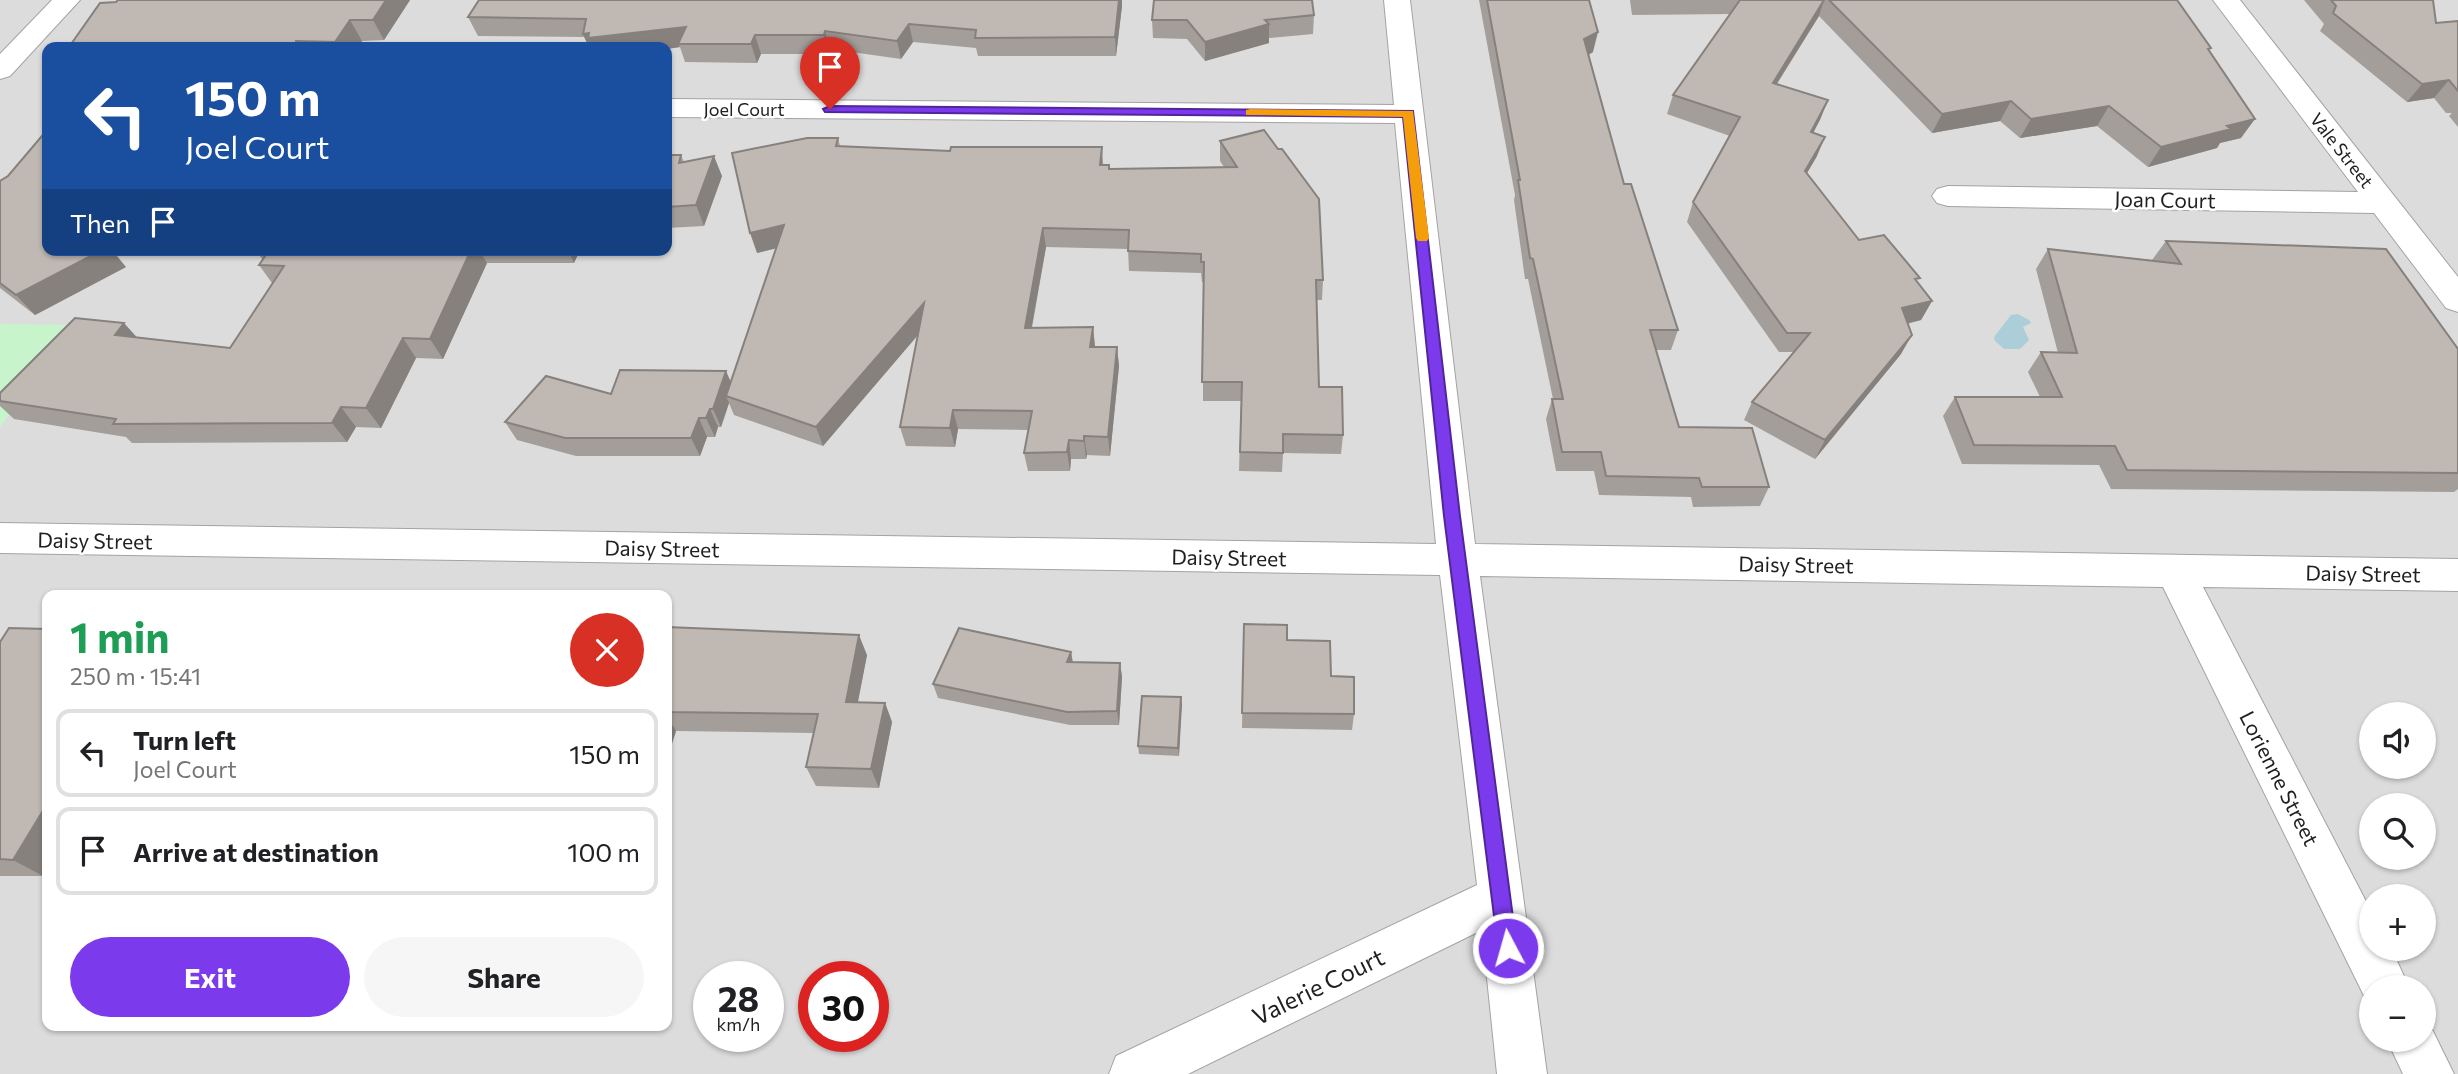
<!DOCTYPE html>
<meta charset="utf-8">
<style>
:root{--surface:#fff;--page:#f6f6f6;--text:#202124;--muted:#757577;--line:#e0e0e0;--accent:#7c3aed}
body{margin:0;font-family:Commissioner,sans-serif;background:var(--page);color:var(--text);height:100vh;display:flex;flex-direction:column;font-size:26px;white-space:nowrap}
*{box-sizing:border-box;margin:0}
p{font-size:23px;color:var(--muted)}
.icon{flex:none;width:38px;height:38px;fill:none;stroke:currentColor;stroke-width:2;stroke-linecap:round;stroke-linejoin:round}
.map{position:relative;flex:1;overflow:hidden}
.drawer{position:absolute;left:42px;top:590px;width:630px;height:441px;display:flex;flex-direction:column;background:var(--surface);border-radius:14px;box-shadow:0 2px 5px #0004}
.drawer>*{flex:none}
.hud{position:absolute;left:42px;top:42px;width:630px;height:214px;border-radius:14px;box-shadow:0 2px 5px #0004;background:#1a4fa0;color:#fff;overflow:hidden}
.controls{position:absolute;left:2359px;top:702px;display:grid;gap:14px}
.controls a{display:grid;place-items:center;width:77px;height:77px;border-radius:50%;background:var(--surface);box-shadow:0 2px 5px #0004;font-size:35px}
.speed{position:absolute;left:693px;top:961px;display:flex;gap:14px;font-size:35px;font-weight:700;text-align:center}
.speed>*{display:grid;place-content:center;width:91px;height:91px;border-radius:50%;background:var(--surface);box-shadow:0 2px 5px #0004;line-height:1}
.speed small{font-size:18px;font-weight:400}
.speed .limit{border:10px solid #d22;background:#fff;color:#111}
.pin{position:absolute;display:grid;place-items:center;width:60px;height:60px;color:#fff;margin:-72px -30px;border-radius:50% 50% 50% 0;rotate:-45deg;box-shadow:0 0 7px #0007}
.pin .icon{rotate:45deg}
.me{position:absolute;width:77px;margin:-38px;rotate:354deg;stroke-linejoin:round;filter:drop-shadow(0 0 5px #0008)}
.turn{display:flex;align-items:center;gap:24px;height:147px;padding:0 28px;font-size:32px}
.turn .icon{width:91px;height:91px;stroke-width:2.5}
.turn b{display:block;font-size:49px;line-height:60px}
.then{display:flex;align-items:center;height:66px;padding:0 28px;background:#0003;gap:14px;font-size:26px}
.round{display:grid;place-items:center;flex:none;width:74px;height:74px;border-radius:37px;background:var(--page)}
.head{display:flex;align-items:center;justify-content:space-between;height:119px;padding:0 28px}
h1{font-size:42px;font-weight:700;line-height:52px;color:#1e9e55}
.primary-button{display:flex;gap:14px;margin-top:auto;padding:14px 28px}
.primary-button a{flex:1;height:80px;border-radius:42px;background:var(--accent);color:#fff;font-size:28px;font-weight:700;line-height:80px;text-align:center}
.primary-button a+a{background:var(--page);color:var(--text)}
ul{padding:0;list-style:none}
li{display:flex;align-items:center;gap:21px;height:88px;margin:0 14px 10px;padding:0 14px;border:4px solid var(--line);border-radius:14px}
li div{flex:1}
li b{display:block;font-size:26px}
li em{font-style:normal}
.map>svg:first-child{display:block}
</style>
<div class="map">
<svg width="2458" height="1074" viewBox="0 0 2458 1074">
<rect width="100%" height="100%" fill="#efece6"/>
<path fill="#dddcdc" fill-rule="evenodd" d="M0 0H2458V1074H0ZM47 47H667V250H47ZM47 595H667V1026H47ZM2371 714H2424V766H2371ZM2371 805H2424V858H2371ZM2371 896H2424V948H2371ZM709 976H768V1036H709ZM814 976H873V1036H814ZM2371 987H2424V1040H2371Z"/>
<path fill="#c8f4cc" d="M0 324 77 325 0 427Z"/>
<path fill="#abced8" d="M2018 314 2029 320 2031 323 2023 327 2029 340 2020 349H2004L1995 341 1994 337 2011 315Z"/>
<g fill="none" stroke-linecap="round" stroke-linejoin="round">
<g stroke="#a3a3a3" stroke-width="2">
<path id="minor" d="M52 0H80L10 76 0 79V54Z
M1384 0H1410L1475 544 2458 559V591L2203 587 2371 911V948H2391L2409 987H2371V1005L2368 1004 2163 587 1480 576 1547 1074H1497L1482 930 1188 1074H1109L1116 1056 1477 885 1440 575 0 553V523L1436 544 1395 123 667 117V99L1394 105Z
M2213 0H2240L2458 277V312L2446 308 2374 213 1948 206 1937 203 1932 196 1937 189 1948 186 2358 192Z
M2424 1020 2429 1023 2454 1074H2403L2387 1040H2424Z"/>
</g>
<use href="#minor" fill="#fff" fill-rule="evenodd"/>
</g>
<path fill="#a49e9a" d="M118 0H410L384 40 362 41 357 47H69Z
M1479 0H1589L1593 52 1589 55 1624 184 1678 330 1671 350H1656L1679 427 1769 487 1760 506 1693 507 1691 497 1599 495 1594 471H1556L1546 419 1552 399H1553L1528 279H1525L1514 200 1515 195Z
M1630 0H2177L2211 48 2209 51 2241 138 2220 143 2217 148 2148 167 2097 126 2020 138 2000 121 1932 133 1819 16 1777 84 1828 100 1813 133 1817 156 1807 173 1859 240 1918 283 1932 301 1921 320 1907 324 1901 354 1815 459 1744 420 1752 402 1794 352H1779L1687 222 1693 202 1730 136 1667 114 1673 95 1731 14 1632 15Z
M2304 0H2433L2436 23 2458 21V127L2449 116 2452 113H2446L2434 98 2407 102 2320 31 2324 24Z
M1122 6 1116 56H978L976 48 913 42 901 59 830 49 829 54H761L757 63 685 62 680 47 667 49V47H589L584 37 478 36 468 17Z
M1314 15 1313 34 1269 38V43L1205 61 1187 39 1153 38 1152 20Z
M838 138 840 146 1109 165 1110 169 1224 167 1220 161V141L1323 280 1322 300H1316L1319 387 1343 435 1341 454 1283 453 1282 472 1239 471 1241 401H1203V282H1202L1201 273 1129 271 1128 249 1046 247 1032 328 1093 327 1095 347H1117L1119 366 1110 456 1087 455 1086 459H1071L1070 471H1028L1024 453 1029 430 958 429 955 447 906 446 900 427 918 335 823 446 734 415 729 403 721 427H718L715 437H707L700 456H576L517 440 505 422 611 394 731 382 776 248 757 253Z
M667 155H681L684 162 722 176 704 226 667 228Z
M8 176 47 250 126 267 35 315 0 288V181Z
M2166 241 2458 349V489L2454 492 2111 489 2099 465 1962 464 1943 416 1955 397H2040L2028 372 2041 352 2058 353 2036 269 2048 249 2152 260Z
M258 250H580L574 263H487L443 359 416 358 381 428 356 427 347 442 132 443 126 437 14 419 0 406V393L137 337 230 348 272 283 259 265 263 260 257 252Z
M1244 624 1287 640 1331 676 1354 714 1352 730 1242 728Z
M667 627 867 655 858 702 885 703 892 722 879 788 816 786 806 767 814 733 676 731 667 759Z
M47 629V869L43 876H0V642Z
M1071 652 1073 662 1120 663 1122 677 1119 725H1070L938 698 933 684Z
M1181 697 1179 756 1139 754 1138 746Z"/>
<path fill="#86817d" d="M386 0H410L384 40 373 20Z
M1119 0H1122V6L1116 56 1115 37Z
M1824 0 1819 16 1765 102 1773 83Z
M350 20 362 41 357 47H339L335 42Z
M909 24 913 42 901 59 897 41Z
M1269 24V43L1205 61V42Z
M686 27 678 44 680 47 667 49V47H589L583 34Z
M825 31 830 49 829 54 824 35Z
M1598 32 1593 52 1580 59 1584 39Z
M755 35 761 54 757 63 751 44Z
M2449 80 2434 98 2407 102 2422 84Z
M1828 100 1820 120 1803 152 1811 132Z
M2011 101 2000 121 1932 133 1942 114Z
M2109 106 2097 126 2020 138 2031 119Z
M2255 119 2241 138 2220 143 2217 148 2148 167 2161 147 2227 126Z
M1825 137 1817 156 1797 190 1805 171Z
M1102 147 1103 167 1100 165Z
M714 156 722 176 704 226 696 205Z
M784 225 790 245 757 253 750 233Z
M1043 228 1046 247 1028 347 1025 328Z
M102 250H112L126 267 35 315 16 295Z
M471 250H479L487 263 443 359 430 339Z
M568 250H580L574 263Z
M1932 301 1921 320 1891 327 1902 308Z
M924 303 929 322 823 446 816 427Z
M124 323 142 343 115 335Z
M1093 327 1095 347H1090Z
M1912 335 1901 354 1815 459 1825 440Z
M403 338 416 358 381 428 366 408Z
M1117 347 1119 366 1110 456 1108 437Z
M726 371 734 389 726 396 729 403 721 427 713 409Z
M341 407 356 427 347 442 332 423Z
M710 409 718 427 715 437 706 418Z
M953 410 958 429 955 447 950 428Z
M699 418 707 437 700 456 691 438Z
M1084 436 1087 455 1086 459 1084 441Z
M1069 440 1071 459 1070 471 1067 452Z
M859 635 867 655 854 721 846 702Z
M1071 652 1073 666 1067 662Z
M1120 663 1122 677 1119 725 1117 711Z
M1181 697 1182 705 1179 756 1178 748Z
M885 703 892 722 879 788 871 769Z
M667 717 676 731 667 759Z
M47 804V869L43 876 13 860Z"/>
<path fill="#bfb8b3" stroke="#86817d" stroke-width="2" d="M118 0H386L373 20H350L335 42 296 41 297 47H69L100 3 116 2Z
M479 0H1119L1115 37 975 38 976 30 909 24 897 41 825 31 824 35H755L751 44H678L686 27 588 38 589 33 583 34 586 19 468 17Z
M1154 0H1312L1314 15 1265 20 1269 24 1205 42 1187 20H1152Z
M1487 0H1589L1598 32 1584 39 1624 184H1631L1678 330H1650L1679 427 1752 428 1769 487H1702L1699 478 1606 476 1601 452H1562L1552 399H1563L1533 259 1530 258 1518 180H1520Z
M1740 0H1824L1773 83 1828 100 1811 132 1825 137 1805 171 1859 240 1884 235 1920 278 1915 279 1932 301 1902 308 1912 335 1825 440 1752 402 1810 333H1787L1693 202 1740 117 1673 95Z
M1829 0H2177L2211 48 2208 49 2255 119 2227 126 2231 129 2161 147 2109 106 2031 119 2011 101 1942 114Z
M2331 0H2433L2436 23 2458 21V91L2449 80 2422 84 2333 13 2336 6Z
M47 130V250H102L16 295 0 283V181L8 176Z
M1264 130 1278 149H1282L1319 199 1323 280H1316L1319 387H1342L1343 435 1283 434V453L1240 452 1242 382H1202L1204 262H1201V254L1128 251 1129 230 1043 228 1025 328 1093 327 1090 347H1117L1108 437 1084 436V441L1069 440 1067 452 1024 453 1032 411 953 410 950 428 900 427 924 303 816 427 726 396 784 225 750 233 732 153 807 138H838L836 146 950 151 951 147H1102L1100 165H1109V169L1237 167 1220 141Z
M667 155H681L679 163 714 156 696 205 667 207Z
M2166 241 2386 249 2458 349V473L2127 470 2115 446 1974 445 1955 397H2062L2041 352 2077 353 2048 249 2181 264Z
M258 250H471L430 339 403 338 366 408 341 407 332 423 113 424 116 419 0 401V393L75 318 124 323 115 335 230 348 284 266 259 265 268 252H257Z
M620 370 726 371 713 409H710L706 418H699L691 438H565L505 422 546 376 611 394Z
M1244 624 1287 625V640L1330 641 1331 676 1354 677V714L1242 713Z
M667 627 859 635 846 702 885 703 871 769 806 767 818 714 667 712Z
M9 628 47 629V804L13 860 0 859V642Z
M959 628 1071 652 1067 662 1120 663 1117 711 1067 712 933 684Z
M1142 696 1181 697 1178 748 1138 746Z"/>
<path fill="#7c3aed" stroke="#51269a" stroke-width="2" d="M830 106 1413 111 1460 516 1517 948 1515 954 1508 957 1501 954 1498 948 1444 516 1403 117 825 112 823 109Z"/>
<path fill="#f59e0b" d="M1250 109 1413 111 1429 238 1427 241H1418L1416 238 1403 117 1246 115V110Z"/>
<g text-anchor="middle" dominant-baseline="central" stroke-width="5" stroke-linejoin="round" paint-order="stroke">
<g font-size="18" fill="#1f1f1f" stroke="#fff">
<text x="744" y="109">Joel Court</text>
<text transform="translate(2342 150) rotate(52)">Vale Street</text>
</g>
<g font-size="21" fill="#1f1f1f" stroke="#fff">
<text transform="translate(2165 199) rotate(1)">Joan Court</text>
<text transform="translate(95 540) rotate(1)">Daisy Street</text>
<text transform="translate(662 548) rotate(1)">Daisy Street</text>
<text transform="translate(1229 557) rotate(1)">Daisy Street</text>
<text transform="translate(1796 564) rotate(1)">Daisy Street</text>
<text transform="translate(2363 573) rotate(1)">Daisy Street</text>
<text transform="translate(2280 778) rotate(63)">Lorienne Street</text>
</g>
<g font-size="24" fill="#1f1f1f" stroke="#fff">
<text transform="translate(1318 986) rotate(-26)">Valerie Court</text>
</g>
</g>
</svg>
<div class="controls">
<a><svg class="icon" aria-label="sound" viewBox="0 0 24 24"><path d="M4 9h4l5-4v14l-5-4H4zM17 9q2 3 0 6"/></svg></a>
<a><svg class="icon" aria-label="search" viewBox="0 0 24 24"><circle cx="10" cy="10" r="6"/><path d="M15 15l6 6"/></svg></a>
<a>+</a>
<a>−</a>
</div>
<div class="speed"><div>28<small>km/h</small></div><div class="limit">30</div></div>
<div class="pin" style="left:830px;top:109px;background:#d93025"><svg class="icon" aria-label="arrive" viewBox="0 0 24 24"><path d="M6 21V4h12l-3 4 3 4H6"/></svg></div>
<svg class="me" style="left:1508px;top:948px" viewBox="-20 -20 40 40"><circle r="17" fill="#7c3aed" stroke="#fff" stroke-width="3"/><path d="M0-11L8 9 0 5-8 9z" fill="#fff"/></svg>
<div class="hud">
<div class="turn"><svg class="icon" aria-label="left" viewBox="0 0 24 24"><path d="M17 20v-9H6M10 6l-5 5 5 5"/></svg><div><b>150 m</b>Joel Court</div></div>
<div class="then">Then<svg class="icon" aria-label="arrive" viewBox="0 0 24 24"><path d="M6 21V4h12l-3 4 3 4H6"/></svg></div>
</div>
<section class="drawer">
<div class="head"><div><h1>1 min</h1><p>250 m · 15:41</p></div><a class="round" style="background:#d93025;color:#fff"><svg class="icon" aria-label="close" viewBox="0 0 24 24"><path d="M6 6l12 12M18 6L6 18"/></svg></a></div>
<ul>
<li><svg class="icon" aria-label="left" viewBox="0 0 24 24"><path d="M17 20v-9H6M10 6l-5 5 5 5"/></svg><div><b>Turn left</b><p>Joel Court</p></div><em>150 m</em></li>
<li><svg class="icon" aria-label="arrive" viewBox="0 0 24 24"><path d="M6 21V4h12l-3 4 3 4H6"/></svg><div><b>Arrive at destination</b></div><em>100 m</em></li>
</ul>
<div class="primary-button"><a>Exit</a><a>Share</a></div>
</section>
</div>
